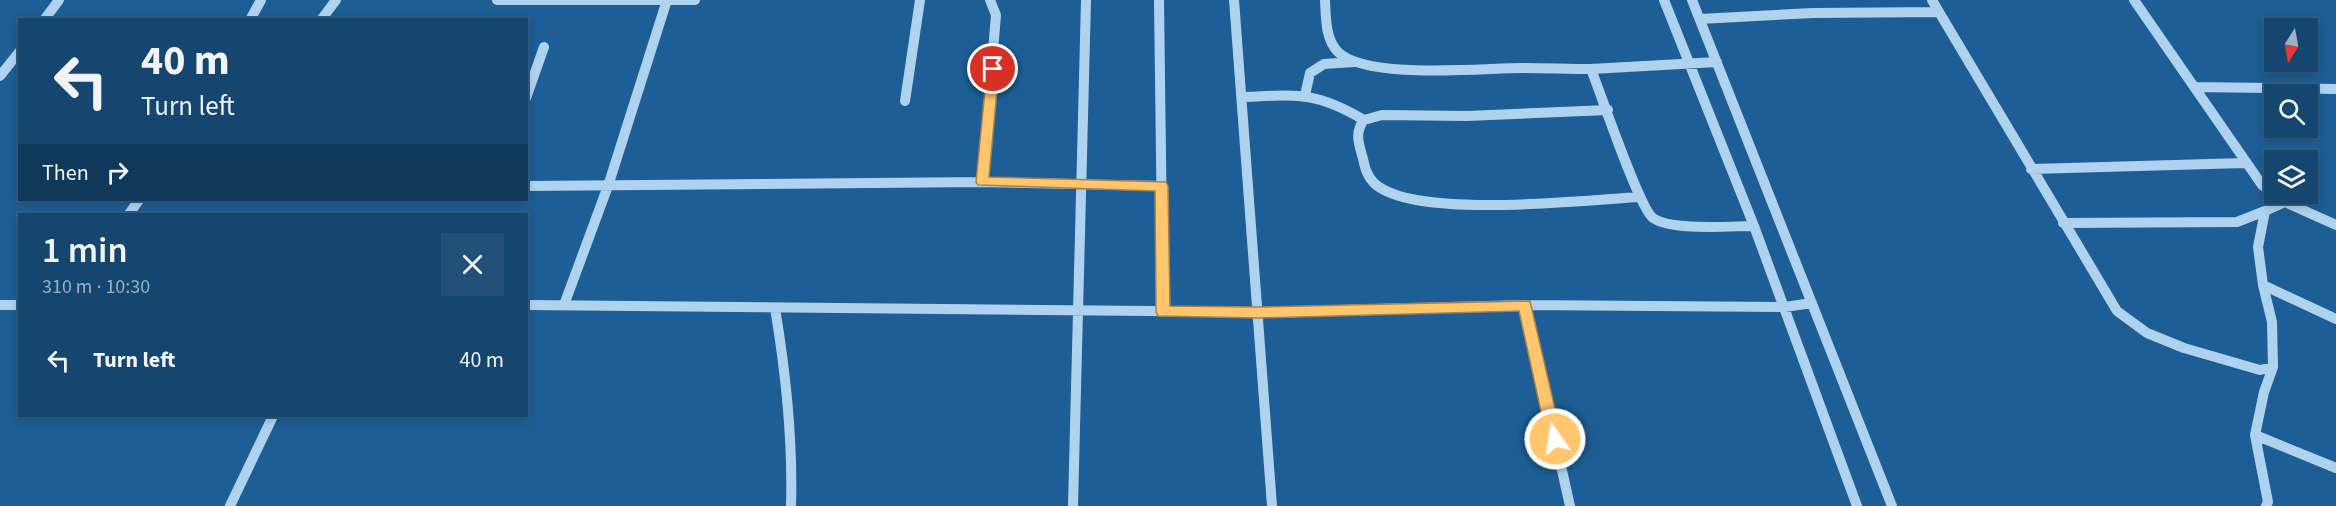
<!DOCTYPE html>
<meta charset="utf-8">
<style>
:root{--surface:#154670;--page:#225078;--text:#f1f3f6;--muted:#9db1c3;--line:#345e83}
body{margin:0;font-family:"Source Sans 3",sans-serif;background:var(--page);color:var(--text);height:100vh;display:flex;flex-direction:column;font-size:22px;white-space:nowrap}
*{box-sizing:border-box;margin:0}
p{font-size:20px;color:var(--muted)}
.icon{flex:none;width:33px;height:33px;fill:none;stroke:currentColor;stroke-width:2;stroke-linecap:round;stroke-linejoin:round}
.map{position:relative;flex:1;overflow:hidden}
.details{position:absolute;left:18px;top:213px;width:510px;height:204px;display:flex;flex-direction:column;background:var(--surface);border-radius:0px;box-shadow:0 3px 9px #0003,0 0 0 2px var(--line)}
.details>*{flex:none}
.banner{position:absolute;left:18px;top:18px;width:510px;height:183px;border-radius:0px;box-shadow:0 3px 9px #0003,0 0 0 2px var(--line);background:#154670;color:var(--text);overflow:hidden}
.needle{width:39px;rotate:191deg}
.controls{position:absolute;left:2264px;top:18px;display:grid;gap:12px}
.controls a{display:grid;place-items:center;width:54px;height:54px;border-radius:0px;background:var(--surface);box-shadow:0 3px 9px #0003,0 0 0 2px var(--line);font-size:30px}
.pin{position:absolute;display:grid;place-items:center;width:51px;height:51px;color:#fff;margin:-26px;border:3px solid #fff;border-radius:50%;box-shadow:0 2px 6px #0007}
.me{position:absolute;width:66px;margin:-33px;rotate:347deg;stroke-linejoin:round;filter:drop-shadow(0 0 4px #0008)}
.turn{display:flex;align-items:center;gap:21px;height:126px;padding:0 24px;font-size:27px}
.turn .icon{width:78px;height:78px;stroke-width:2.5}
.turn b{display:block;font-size:42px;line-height:51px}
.then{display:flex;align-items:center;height:57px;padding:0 24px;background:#0003;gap:12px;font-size:22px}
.round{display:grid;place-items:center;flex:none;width:63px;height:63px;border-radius:0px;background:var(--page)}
.overview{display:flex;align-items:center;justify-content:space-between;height:102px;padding:0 24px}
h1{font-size:36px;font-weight:600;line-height:45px}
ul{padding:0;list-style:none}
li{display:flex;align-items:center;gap:18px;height:90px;padding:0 24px}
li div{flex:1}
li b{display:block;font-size:22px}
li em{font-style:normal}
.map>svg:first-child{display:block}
</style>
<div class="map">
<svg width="2336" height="506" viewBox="0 0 2336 506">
<rect width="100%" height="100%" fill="#1c5e95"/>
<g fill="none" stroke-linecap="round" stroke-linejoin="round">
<path stroke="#afd3ef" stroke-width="10" d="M497 0H695
M1159 0 1163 312
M1234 0 1272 506
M1325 0C1326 17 1325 39 1338 52 1367 80 1482 68 1522 68 1545 68 1568 69 1591 69
M1664 0 1754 226 1857 506
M1692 0 1892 506
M1932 0 1939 12
M2134 0 2262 185 2285 202 2336 225
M1700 19 1813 13 1939 12 2117 311 2147 333 2184 348 2260 370 2273 367
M44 20 59 0
M250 20 261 0
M321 20 336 0
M1717 62 1591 69C1601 94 1639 208 1653 218 1671 231 1731 226 1754 226
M0 76 20 51
M2194 87 2336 89
M1305 95 1310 73 1324 64 1354 62
M1242 97C1297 95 1315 91 1364 120
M526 98 544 47
M905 101 920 0
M1608 110 1467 116 1382 115 1364 120C1354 133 1359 144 1363 159 1365 168 1367 176 1374 183 1413 220 1584 200 1639 197
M2031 169 2245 163
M982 182 996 15 990 0
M526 186 982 182 1161 186
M129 214 139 200
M2063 223 2237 222 2265 211
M2263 285 2336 319
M0 305H20
M526 305 1259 312 1525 305 1785 307 1812 303
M564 305 608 186 667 0
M1525 305 1570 506
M775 308C786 374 793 439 791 506
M2255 435 2264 392 2273 367 2272 322 2263 285 2258 247 2265 211 2285 202
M230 506 273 416
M1073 506 1086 0
M2266 506 2268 502 2255 435 2336 468"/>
</g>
<path fill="#ffc66e" stroke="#a68148" stroke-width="1.5" d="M993 64 999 69 989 177 1166 182 1168 186 1170 306 1258 307 1530 301 1562 439 1560 444 1555 446 1549 444 1547 439 1519 311 1258 318 1158 316 1156 312 1155 191 978 185 976 182 987 69Z"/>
</svg>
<div class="controls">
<a><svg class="needle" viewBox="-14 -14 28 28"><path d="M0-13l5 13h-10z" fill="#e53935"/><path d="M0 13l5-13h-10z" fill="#9db1c3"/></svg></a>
<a><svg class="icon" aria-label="search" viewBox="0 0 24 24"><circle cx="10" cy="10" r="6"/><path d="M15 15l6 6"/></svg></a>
<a><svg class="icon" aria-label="layers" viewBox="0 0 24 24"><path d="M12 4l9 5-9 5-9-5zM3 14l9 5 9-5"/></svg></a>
</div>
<div class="pin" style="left:993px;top:69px;background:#d93025"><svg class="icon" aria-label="arrive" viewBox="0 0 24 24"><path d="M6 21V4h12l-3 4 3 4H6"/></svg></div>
<svg class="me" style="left:1555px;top:439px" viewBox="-20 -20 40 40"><circle r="17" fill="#ffc66e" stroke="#fff" stroke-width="3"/><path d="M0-11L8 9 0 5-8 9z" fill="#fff"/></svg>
<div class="banner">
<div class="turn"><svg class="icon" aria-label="left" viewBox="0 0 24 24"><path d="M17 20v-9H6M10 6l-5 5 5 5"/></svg><div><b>40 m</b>Turn left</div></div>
<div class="then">Then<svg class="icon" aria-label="right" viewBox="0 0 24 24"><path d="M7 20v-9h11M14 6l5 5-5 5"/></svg></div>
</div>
<section class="details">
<div class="overview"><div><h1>1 min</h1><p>310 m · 10:30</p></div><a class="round"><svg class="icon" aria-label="close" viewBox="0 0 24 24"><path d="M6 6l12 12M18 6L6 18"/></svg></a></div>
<ul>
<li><svg class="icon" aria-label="left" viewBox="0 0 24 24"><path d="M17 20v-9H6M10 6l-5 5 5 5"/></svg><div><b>Turn left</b></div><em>40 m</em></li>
</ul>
</section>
</div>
